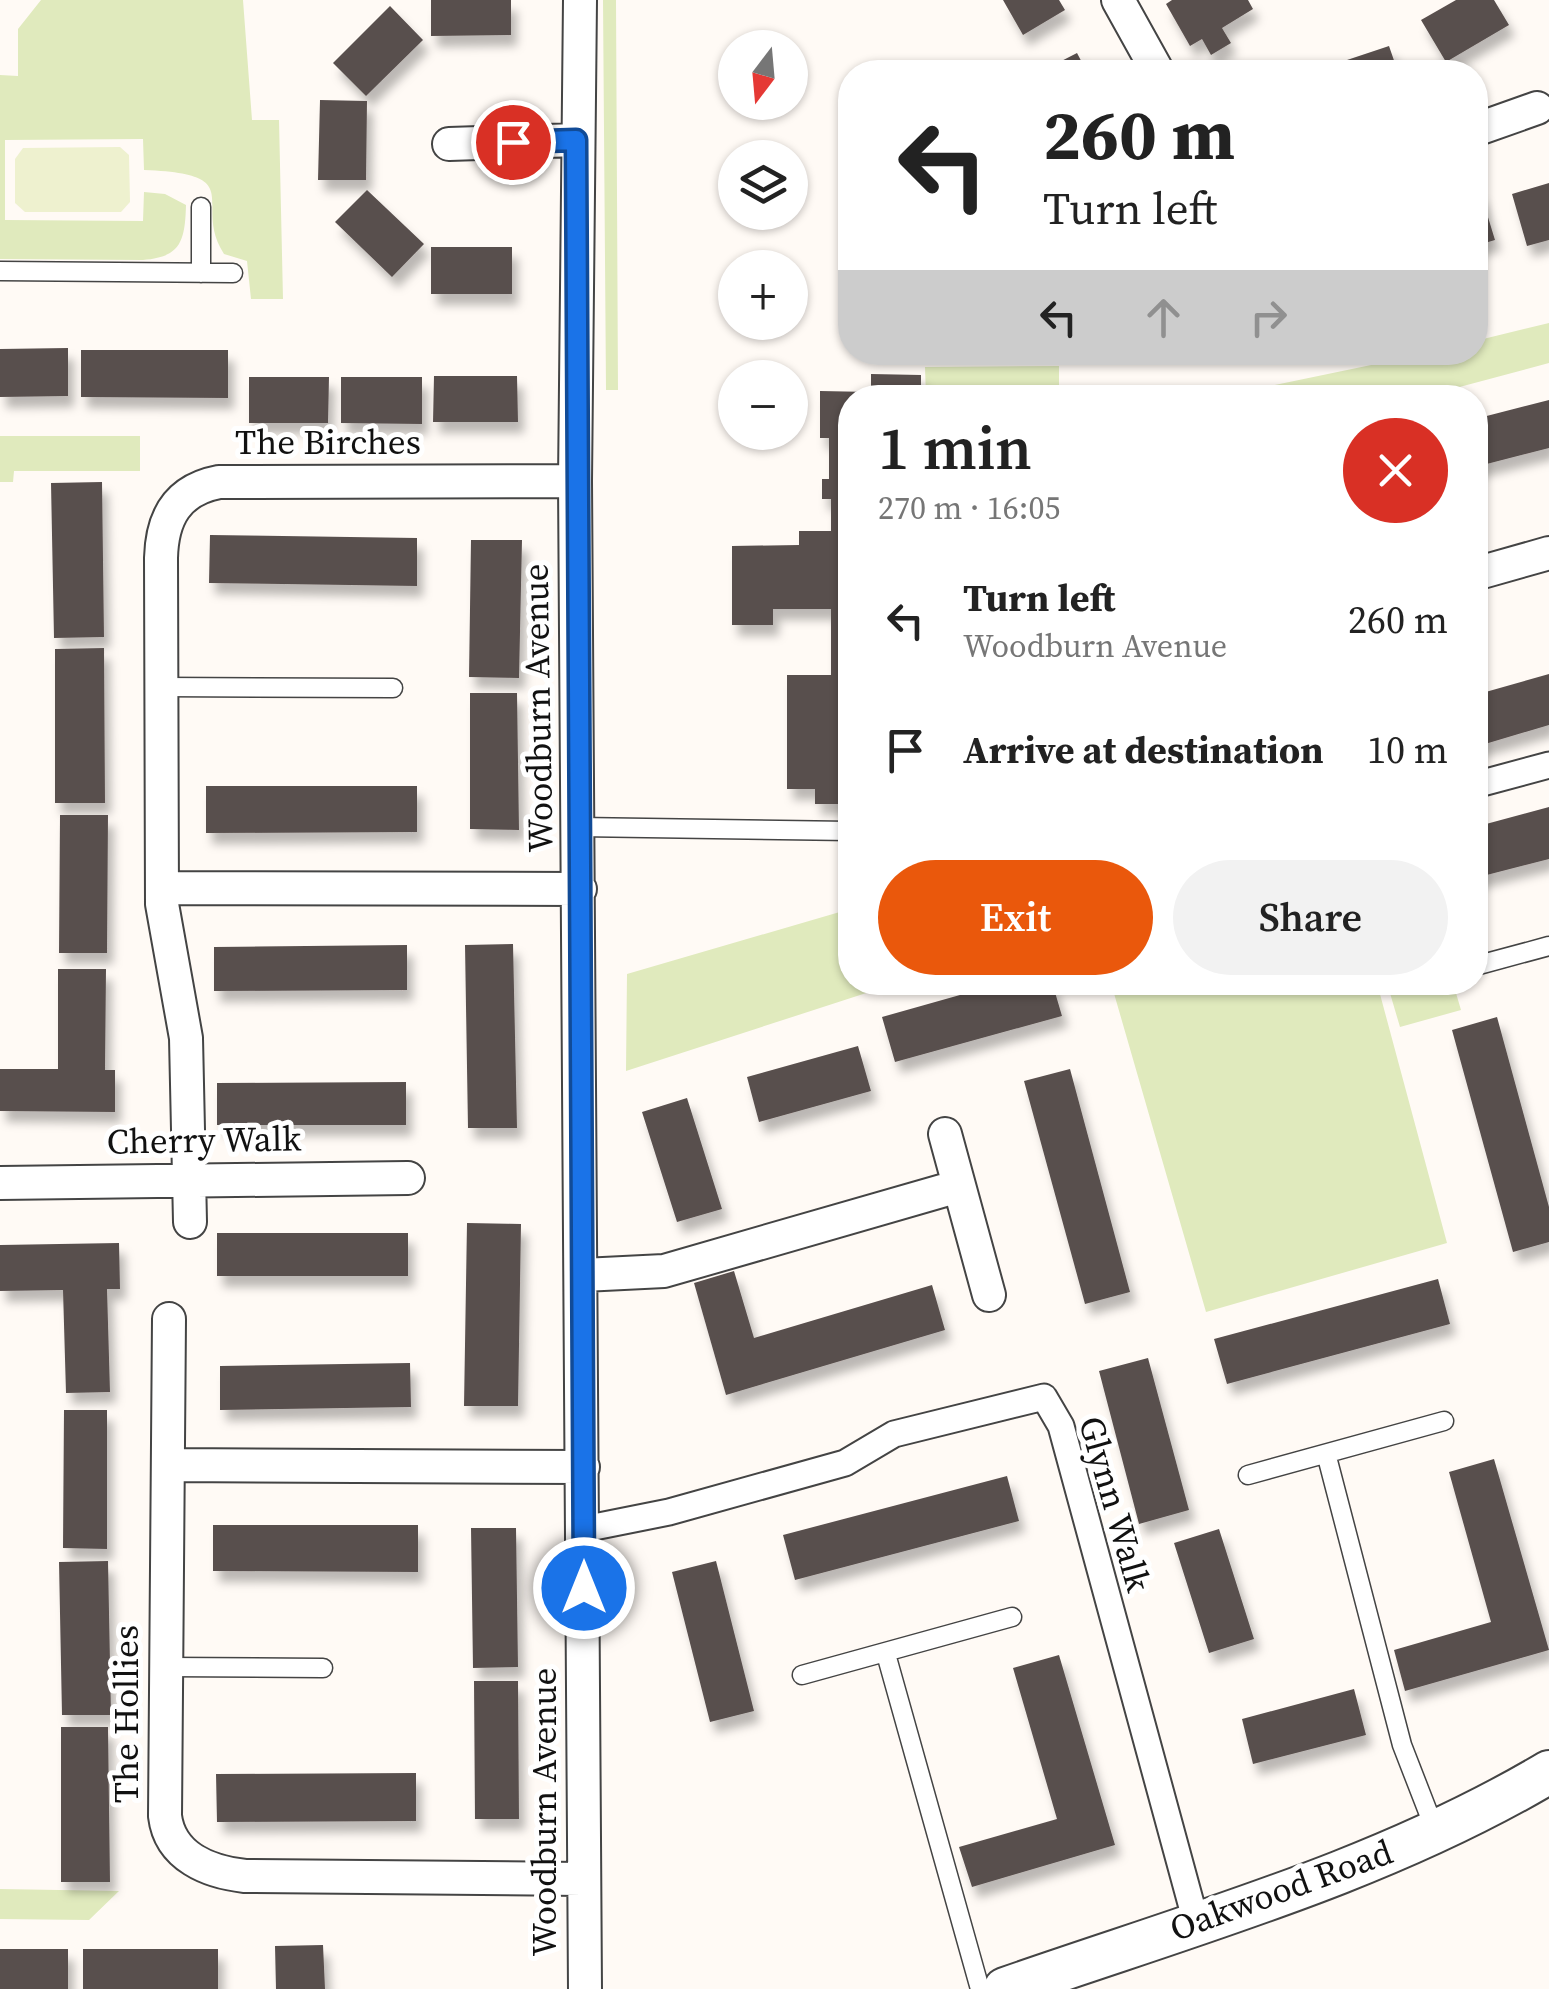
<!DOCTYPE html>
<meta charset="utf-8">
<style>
:root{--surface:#fff;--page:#f2f2f2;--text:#222;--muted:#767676;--accent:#ea580c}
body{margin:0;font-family:"Source Serif 4",serif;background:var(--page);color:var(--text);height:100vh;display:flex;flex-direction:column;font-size:38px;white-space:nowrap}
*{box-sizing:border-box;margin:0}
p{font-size:32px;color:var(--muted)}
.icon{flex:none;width:55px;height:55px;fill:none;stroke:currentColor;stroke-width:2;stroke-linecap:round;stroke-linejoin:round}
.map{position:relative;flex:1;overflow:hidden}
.panel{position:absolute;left:838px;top:385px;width:650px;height:610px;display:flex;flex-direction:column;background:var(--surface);border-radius:40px;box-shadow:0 2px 8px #0004}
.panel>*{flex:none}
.guide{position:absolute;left:838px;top:60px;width:650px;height:305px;border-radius:40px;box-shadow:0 2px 8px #0004;background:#fff;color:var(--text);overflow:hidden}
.needle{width:65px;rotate:196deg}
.fabs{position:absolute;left:718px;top:30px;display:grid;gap:20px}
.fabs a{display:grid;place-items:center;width:90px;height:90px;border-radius:50%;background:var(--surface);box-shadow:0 2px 8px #0004;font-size:50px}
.pin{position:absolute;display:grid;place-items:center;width:85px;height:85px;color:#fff;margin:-42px;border:5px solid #fff;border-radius:50%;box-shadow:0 2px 10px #0007}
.me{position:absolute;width:110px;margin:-55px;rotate:0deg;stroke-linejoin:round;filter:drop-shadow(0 0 8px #0008)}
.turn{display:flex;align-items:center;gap:35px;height:210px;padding:0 40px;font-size:45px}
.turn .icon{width:130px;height:130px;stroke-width:2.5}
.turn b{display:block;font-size:70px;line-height:85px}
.lanes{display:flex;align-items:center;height:95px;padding:0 40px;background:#0003;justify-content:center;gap:50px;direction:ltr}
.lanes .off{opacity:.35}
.round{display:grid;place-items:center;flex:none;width:105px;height:105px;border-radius:52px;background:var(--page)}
.head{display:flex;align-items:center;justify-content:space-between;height:170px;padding:0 40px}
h1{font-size:60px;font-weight:600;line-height:75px}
.button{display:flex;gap:20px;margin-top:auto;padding:20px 40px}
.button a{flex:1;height:115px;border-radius:60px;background:var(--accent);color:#fff;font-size:40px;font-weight:600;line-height:115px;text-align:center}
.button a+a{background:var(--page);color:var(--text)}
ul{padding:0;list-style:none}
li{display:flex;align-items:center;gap:30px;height:130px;padding:0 40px}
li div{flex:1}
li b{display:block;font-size:38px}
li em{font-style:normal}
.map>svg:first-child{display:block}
</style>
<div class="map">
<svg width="1549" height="1989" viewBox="0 0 1549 1989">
<defs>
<filter id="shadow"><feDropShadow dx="6" dy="11" stdDeviation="5" flood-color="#0004"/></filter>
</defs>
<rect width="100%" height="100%" fill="#fffaf5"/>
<path fill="#e0eabd" d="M41 0H243L252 120H279L283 299H251L247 261 224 254C191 203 251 174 144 170L143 139 5 140V220L143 221 144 192 165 194 186 205C185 241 181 257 143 260L0 259V75L18 76V29Z
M603 0H616L618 390H606Z
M1549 323V363L1422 397H1217L1429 353 1475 352V341Z
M1059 366V397H926L925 367Z
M0 436H140V471H14L13 482H0Z
M850 909V982L897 983 626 1071 627 974Z
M1111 983H1377L1447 1243 1206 1312Z
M1387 983H1453L1461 1010 1400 1027Z
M0 1889 119 1891 89 1920 0 1919Z"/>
<path fill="#eef1cf" d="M120 147 129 155 130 202 121 212H25L15 203V159L23 148Z"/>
<path fill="#594f4d" filter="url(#shadow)" d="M431 0H511V35L431 36Z
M1003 0H1059L1065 10 1023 35Z
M1172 0H1248L1253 9 1222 28 1231 43 1211 55 1202 39 1190 46 1166 4Z
M1456 0H1494L1509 25 1446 62 1421 20Z
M390 6 423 40 366 96 333 63Z
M1389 46 1398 72H1321L1320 69Z
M1077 53 1087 72H1040Z
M320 100 367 101 366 180H318Z
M1549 183V240L1527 246 1512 194Z
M367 190 424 244 392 277 335 222Z
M1480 191 1495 240 1475 246V193Z
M431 247H512V294H431Z
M68 348V396L0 397V349Z
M81 350H228V398L81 397Z
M871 374 921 375V398H850V611H844V745H850V804H815V789H787V675H831V609H773V625H732V546L799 545V531H831V499H822V479H829V438H820V391L871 392Z
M434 376H517L518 422H433Z
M249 377H329L328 423H249Z
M341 377H422V424L341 423Z
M1549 400V448L1475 467V419Z
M102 482 104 637 54 638 51 483Z
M210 535 417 538V586L209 583Z
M471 540H522L519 678 469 677Z
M104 648 105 803H55V649Z
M1549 674V725L1475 747V695Z
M470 693H517L519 830 470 829Z
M206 786H417V832L206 833Z
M1549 807V859L1475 878V827Z
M60 815H108L107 953H59Z
M513 944 517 1128H468L465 945Z
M407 945V990L214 991V947Z
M58 969H106L105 1070H115V1112L0 1111V1069H58Z
M1006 982H1052L1062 1016 895 1062 882 1017Z
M1497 1017 1549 1207V1242L1513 1252 1452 1030Z
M858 1046 871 1091 759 1122 747 1077Z
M1070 1069 1130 1292 1085 1304 1024 1081Z
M406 1082V1125H217V1083Z
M687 1098 722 1209 677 1222 642 1112Z
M467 1223 521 1224 518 1406H464Z
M217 1233H408V1276H217Z
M119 1243 120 1289H107L110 1392 66 1393 63 1290 0 1291V1245Z
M734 1271 754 1338 932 1285 945 1330 726 1395 694 1283Z
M1438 1279 1450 1324 1227 1384 1214 1339Z
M1148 1358 1189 1510 1139 1524 1099 1371Z
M410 1363 411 1407 220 1410V1366Z
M64 1410H107V1549L63 1548Z
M1494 1459 1549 1650 1405 1691 1394 1650 1491 1622 1449 1472Z
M1007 1476 1019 1521 795 1580 783 1535Z
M213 1525H418V1572L213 1571Z
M471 1528H516L518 1667 473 1668Z
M1219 1529 1254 1639 1209 1653 1174 1543Z
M108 1561 111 1715H62L59 1562Z
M716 1561 754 1711 710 1722 672 1572Z
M1059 1655 1115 1845 972 1887 959 1847 1057 1819 1013 1668Z
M474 1681H518L519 1819H475Z
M1354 1689 1366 1735 1253 1764 1242 1719Z
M61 1727H108L110 1882H61Z
M416 1773V1821L217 1822 216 1774Z
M323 1945 325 1989H276L275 1946Z
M0 1949H68V1989H0Z
M83 1949H218V1989H83Z"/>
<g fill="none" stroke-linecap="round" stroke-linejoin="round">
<g stroke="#444" stroke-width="21">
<path id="service" d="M0 271 233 273
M201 273V207
M161 687 393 688
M579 827 850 831
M1475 966 1549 946
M1327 1457 1402 1745 1435 1830
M1248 1475 1444 1421
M886 1654 980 1989
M166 1667 323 1668
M802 1675 1012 1617"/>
</g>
<g stroke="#444" stroke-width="29">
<path id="pedestrian" d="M1475 785 1549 765
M584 1529 669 1512 845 1463 894 1434 1044 1397 1061 1426 1196 1922"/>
</g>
<g stroke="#444" stroke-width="36">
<path id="minor" d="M580 0 575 481 585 1989
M1118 0 1158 72
M1475 130 1537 108
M449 144 577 140
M1475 574 1549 553
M162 888 580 889
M945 1134 989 1295
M0 1183 408 1178
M190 1222 186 1038 162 904 161 558C162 518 177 490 219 482L575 481
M583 1275 664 1271 959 1186
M169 1319 165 1816C170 1857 209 1872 245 1876L582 1879
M169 1465 583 1467"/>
</g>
<g stroke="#444" stroke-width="46">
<path id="tertiary" d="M1005 1989C1188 1925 1381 1872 1549 1772"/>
</g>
<use href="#service" stroke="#fff" stroke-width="18"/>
<use href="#pedestrian" stroke="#fff" stroke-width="25"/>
<use href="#minor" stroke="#fff" stroke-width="32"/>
<use href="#tertiary" stroke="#fff" stroke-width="42"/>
</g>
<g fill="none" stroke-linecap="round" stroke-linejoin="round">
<g stroke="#114b97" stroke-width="25">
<path id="route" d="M513 142 576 140 584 1588"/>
</g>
<use href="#route" stroke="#1a73e8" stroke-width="18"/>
</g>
<g text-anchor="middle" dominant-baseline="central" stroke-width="10" stroke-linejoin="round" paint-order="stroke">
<g font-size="35" fill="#111" stroke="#fff">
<text x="328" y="442">The Birches</text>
<text transform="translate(538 708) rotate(-91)">Woodburn Avenue</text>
<text transform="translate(204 1140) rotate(-1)">Cherry Walk</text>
<text transform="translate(1115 1504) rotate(74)">Glynn Walk</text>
<text transform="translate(126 1714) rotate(-90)">The Hollies</text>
<text transform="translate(544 1812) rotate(-90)">Woodburn Avenue</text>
<text transform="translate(1281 1890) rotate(-20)">Oakwood Road</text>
</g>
</g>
</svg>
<div class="fabs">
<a><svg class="needle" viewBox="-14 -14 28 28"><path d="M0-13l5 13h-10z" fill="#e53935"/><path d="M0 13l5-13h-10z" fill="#767676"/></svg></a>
<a><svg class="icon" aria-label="layers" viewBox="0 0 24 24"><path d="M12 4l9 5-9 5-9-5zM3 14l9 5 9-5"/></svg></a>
<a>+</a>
<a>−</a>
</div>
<div class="pin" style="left:513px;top:142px;background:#d93025"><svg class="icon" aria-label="arrive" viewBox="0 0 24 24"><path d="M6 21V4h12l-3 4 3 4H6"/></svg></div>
<svg class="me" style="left:584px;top:1588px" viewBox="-20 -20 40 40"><circle r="17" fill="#1a73e8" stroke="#fff" stroke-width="3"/><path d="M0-11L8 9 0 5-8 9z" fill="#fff"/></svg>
<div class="guide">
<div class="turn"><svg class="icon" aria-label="left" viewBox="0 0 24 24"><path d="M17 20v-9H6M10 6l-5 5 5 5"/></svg><div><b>260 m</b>Turn left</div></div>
<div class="lanes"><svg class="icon" aria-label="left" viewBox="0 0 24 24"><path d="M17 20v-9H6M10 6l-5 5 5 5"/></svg><svg class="icon off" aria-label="ahead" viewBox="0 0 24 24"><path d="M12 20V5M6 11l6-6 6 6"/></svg><svg class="icon off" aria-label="right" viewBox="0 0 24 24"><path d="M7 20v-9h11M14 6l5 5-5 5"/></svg></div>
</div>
<section class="panel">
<div class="head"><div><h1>1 min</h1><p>270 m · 16:05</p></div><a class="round" style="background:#d93025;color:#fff"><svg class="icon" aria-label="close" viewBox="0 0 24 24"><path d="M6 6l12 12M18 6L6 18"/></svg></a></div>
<ul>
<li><svg class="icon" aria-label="left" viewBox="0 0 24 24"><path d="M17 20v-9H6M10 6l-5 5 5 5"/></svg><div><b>Turn left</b><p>Woodburn Avenue</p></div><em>260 m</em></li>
<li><svg class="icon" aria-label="arrive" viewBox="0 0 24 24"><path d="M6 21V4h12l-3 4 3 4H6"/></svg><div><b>Arrive at destination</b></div><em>10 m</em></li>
</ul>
<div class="button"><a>Exit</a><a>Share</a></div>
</section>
</div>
